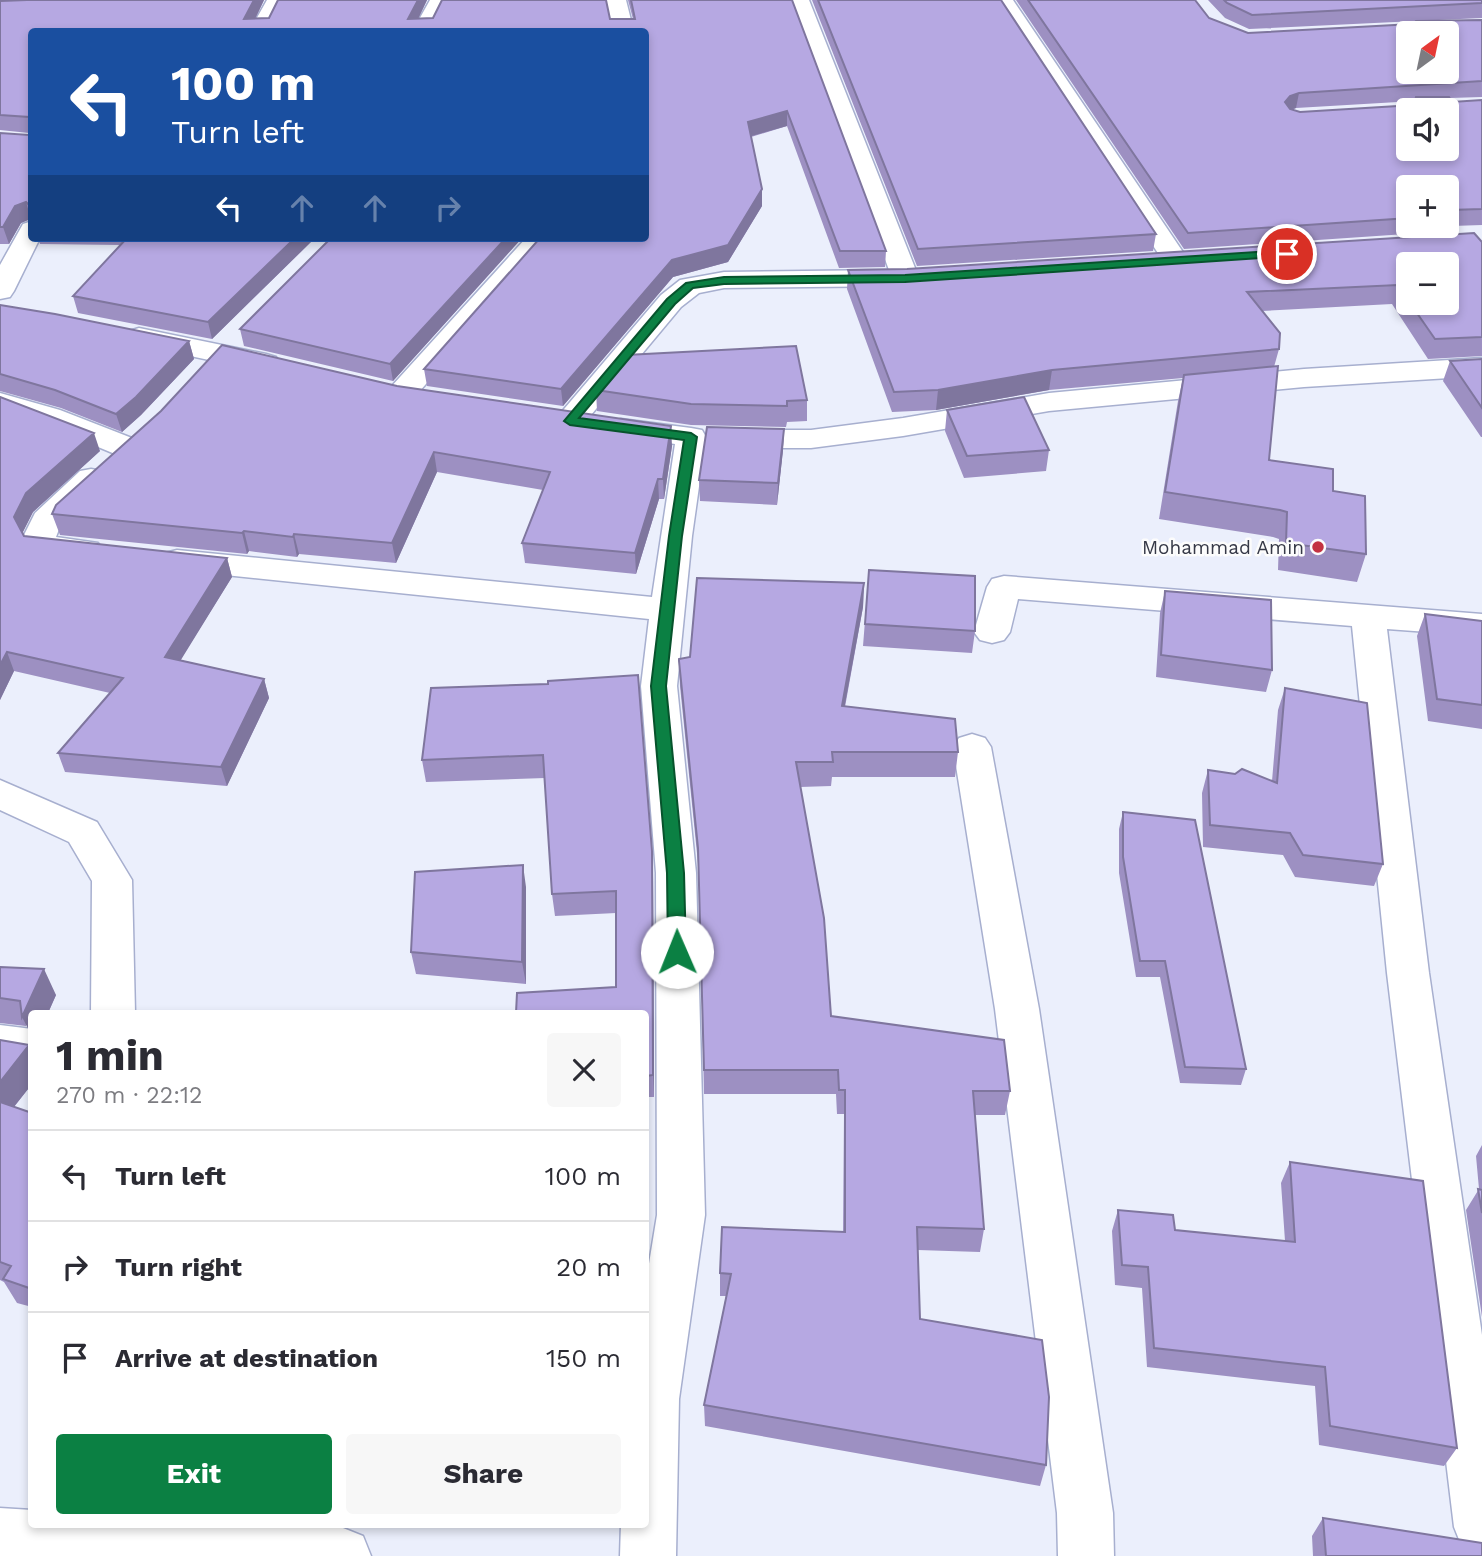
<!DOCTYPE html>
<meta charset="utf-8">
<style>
:root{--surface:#fff;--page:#f7f7f7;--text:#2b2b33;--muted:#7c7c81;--line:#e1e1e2;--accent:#0b8043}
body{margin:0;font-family:"Work Sans",sans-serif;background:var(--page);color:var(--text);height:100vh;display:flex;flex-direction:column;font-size:26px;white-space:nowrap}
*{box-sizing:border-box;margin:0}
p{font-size:23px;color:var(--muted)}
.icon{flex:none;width:38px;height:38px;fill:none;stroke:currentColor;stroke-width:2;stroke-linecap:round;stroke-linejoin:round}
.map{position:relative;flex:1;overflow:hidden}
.details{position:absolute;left:28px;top:1010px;width:621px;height:518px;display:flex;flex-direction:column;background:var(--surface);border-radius:7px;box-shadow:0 4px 10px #0003}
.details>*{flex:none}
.guide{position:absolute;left:28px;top:28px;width:621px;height:214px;border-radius:7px;box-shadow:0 4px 10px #0003;background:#1a4fa0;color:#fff;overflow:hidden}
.needle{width:46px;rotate:33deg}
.controls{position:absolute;left:1396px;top:21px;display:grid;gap:14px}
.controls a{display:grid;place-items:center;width:63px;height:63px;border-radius:7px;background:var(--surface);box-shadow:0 4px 10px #0003;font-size:35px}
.pin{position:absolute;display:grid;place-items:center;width:60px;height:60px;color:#fff;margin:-30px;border:4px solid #fff;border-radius:50%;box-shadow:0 2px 7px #0007}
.me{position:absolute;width:77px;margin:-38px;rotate:359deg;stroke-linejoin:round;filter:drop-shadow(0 0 5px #0008)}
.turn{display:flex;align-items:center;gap:24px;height:147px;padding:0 28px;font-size:32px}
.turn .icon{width:91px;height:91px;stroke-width:2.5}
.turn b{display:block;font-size:49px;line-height:60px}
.lanes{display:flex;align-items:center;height:66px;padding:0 28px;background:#0003;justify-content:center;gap:35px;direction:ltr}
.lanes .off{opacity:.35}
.round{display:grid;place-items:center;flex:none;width:74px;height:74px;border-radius:7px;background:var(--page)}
.summary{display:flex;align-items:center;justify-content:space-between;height:119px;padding:0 28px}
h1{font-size:42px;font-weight:700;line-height:52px}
.primary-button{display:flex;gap:14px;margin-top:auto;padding:14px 28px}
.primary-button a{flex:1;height:80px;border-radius:7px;background:var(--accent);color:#fff;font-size:28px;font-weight:700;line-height:80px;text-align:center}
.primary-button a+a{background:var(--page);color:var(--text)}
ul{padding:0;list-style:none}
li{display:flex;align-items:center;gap:21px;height:91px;padding:0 28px;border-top:2px solid var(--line)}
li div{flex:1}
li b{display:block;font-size:26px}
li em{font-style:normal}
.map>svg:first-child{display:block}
</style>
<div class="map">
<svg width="1482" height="1556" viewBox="0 0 1482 1556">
<rect width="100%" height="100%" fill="#ebeffc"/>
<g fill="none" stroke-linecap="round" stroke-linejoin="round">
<g stroke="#a7afcf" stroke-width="3">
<path id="street" d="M267 0H287L270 32H249Z
M430 0H450L433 32H412Z
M606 0H626L634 32H612Z
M789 0H809L919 278 915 284 905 286 724 288 699 293 681 307 581 427 570 430 559 427 555 421 559 415 661 295 680 280 724 272 889 270Z
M993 0H1013L1189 261 1185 267 1176 269 1167 267Z
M32 221V238H40L14 291 10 297 0 299V265L23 224Z
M526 238H553L412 400 401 403 390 400 386 394 390 388Z
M139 328 266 354 276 357 280 363 276 369 266 372 129 343 125 337 129 331Z
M1482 358V376L1304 387 1049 411 903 436 811 448H732L721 446 717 439 721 432 732 430H811L903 418 1049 393 1304 369Z
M0 393 60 410 137 440 141 447 137 454 126 456 115 454 38 422 0 411Z
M621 419 691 428 702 430 706 437 692 536 677 686 696 873 705 1215 679 1399 676 1556H620L621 1524H646V1282L657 1215 656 873 641 686 649 619 177 570 165 567 160 560 165 553 177 550 652 597 675 444 610 434 606 428 610 422Z
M91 469 102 471 107 478 61 524 56 537 98 543 103 550 98 557 86 560 33 553 23 537 35 513 80 471Z
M1004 576 1482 614V636L1387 629 1429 973 1482 1335V1555L1462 1547 1454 1527 1387 973 1352 626 1018 599 1010 632 1004 640 992 643 980 640 974 632 987 587 992 579Z
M972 734 985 738 991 747 1039 1009 1113 1513 1114 1556H1058L1057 1513 995 1009 953 747 959 738Z
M0 780 97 822 132 880 135 1013H91L92 881 69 842 0 810Z
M0 1025 32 1029V1065L0 1061Z
M0 1508 32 1510V1524H281L343 1528 363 1536 371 1556H0Z"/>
</g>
<use href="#street" fill="#fff" fill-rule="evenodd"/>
</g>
<path fill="#9d90c2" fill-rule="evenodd" d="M27 0H264L255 19 269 18 278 0H427L418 19H633L628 0H792L886 251 885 267 839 268 787 126 751 137 762 206 728 262 673 277 563 406 427 386 424 369 646 238V32H32V226L29 219 21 223 9 244H0V133L29 135V133L0 130V1Z
M812 0H1001L1156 234 1153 251 917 266Z
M1016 0H1195L1209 18 1248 33 1413 24 1416 21 1249 29 1225 18 1208 0H1482V18L1417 21 1482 20V97L1450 98 1452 102 1482 100V225L1452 226 1450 231 1184 249ZM1415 101 1414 105 1300 112 1292 110 1296 108ZM1409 187H1447V226H1409Z
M38 238H315L212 339 78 313 73 296 121 245 40 244Z
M331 238H522L393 381 244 346 240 329Z
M1482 242V356L1428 359 1392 304 1262 311 1279 349 1274 367 1269 460 1333 491 1366 554 1357 582 1278 570 1279 539 1273 537 1159 519 1178 401 1183 378 1049 390 936 410 892 412 847 289 848 270 907 269ZM1409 264 1447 303H1409Z
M0 305 189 341 194 359 141 415 122 432 61 408 0 391Z
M1482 359V437H1481L1443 381 1450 361Z
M397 386 672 446 664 499H659L636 574 525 563 522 543 543 490 437 472 396 563 299 554 297 557 249 551 247 554 60 535 52 514Z
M596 390 807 400V421L787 422 786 427 691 425 597 411Z
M0 397 100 451 33 512 22 533 24 536 227 558 232 577 180 660 264 679 269 698 227 786 65 772 58 753 110 693 14 671 0 700Z
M947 410 1049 450 1046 471 964 478 945 431Z
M784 429 783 450 777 505 700 501 699 480Z
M869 570 975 631 972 653 863 646Z
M864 583 863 607 845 707 958 752 955 777H832L831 786 800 787 831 1016 1010 1091 1005 1115H975L984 1229 980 1252 918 1250 920 1319 1046 1465 1040 1486 705 1426 704 1405 726 1296H720V1273L843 1232 844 1114H837L836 1094H704L699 873 680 686 679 661Z
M1165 591 1272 670 1266 692 1156 677 1160 613Z
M1425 614 1482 621V729L1428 721 1417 636Z
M548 684 653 873 654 1097H646V1013L616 987V913L555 916 552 894 545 778 426 782 422 760Z
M1285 688 1383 864 1374 886 1295 877 1283 855 1203 847 1202 793 1208 770 1272 781 1278 710Z
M1123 812 1246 1069 1241 1085 1180 1083 1160 977H1136L1119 873V829Z
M526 887V984L416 974 411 952Z
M0 967 56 995 48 1013H32L26 1026 0 1023Z
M0 1040 29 1045 32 1050V1084L14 1107 32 1113V1307L17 1303 4 1282 0 1280Z
M1482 1145V1317L1466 1210 1479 1189 1476 1156Z
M1290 1162 1457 1448 1444 1466 1319 1445 1315 1386 1147 1367 1142 1288 1115 1285 1112 1231 1118 1210 1175 1230 1285 1241 1281 1183Z
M1323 1518 1482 1556H1313L1312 1536Z"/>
<path fill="#7f769e" d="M254 0H264L249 32 244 19Z
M418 0H427L412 32 408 19Z
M1299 93 1296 108 1286 111 1285 102 1290 96Z
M787 111V126L748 137V122Z
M762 189V206L728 262 673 277 563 406 561 389 672 260Z
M26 202 31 219 21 223 9 244 3 227 15 206Z
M295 238H315L212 339 208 322Z
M506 238H522L393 381 390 364Z
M189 341 194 359 141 415 122 432 116 414Z
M1052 370 1049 390 936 410 938 390Z
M671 426 672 446 664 499 663 479Z
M784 429 783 450 777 505 778 483Z
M94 433 100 451 33 512 21 536 14 517 26 493Z
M434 452 437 472 396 563 392 543Z
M658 479 659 499 636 574 635 553Z
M244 531 249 551 247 554 242 533Z
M294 534 299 554 297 557 293 537Z
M227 558 232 577 171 676 165 657Z
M864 583 863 607 840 731 842 706Z
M7 652 14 671 0 700V665Z
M264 679 269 698 227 786 221 767Z
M652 851 653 873 654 1097 653 1075Z
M523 865 526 887V984L522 962Z
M44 969 56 995 48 1013H32V1036L22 1017Z
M29 1045 32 1050V1084L1 1123 0 1121V1082Z"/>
<path fill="#b6a8e2" stroke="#7f769e" stroke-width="2" fill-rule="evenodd" d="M27 0H254L244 19 269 18 278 0H418L408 19 433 18 442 0H606L610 19H635L631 0H792L886 251H840L787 111 748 122 762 189 728 245 672 260 561 389 424 369 540 238H646V32H32V219H29V205L26 202 15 206 3 227H0V133L29 135V117L0 115V1Z
M818 0H1001L1156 234 918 249Z
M1028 0H1195L1209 18 1248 33 1413 24 1416 21 1482 20V81L1299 93 1290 96 1285 102 1290 109 1300 112 1414 105 1416 97H1449L1452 102 1482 100V209L1451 210 1456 215H1447V187H1409V218L1188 233ZM1409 33H1447V72H1409ZM1409 110H1447V149H1409Z
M1224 0H1482V3L1252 15 1227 3Z
M1474 233 1482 242V337L1435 339 1410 303H1447V264H1409V301L1398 285 1247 292 1280 333 1279 349 1052 370 938 390 894 392 848 270 907 269Z
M127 238H295L208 322 73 296Z
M331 238H506L390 364 240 329Z
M0 305 55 314 189 341 136 397 116 414 55 390 0 374Z
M222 345 397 386 671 426 663 479H658L635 553 522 543 550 472 434 452 392 543 294 534 293 537 244 531 242 533 52 514 56 505 161 411Z
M796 346 807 400 787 401V406L691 404 596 390 626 355Z
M1482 359V408L1450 361Z
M1278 366 1269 460 1333 469V491L1365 496 1366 554 1286 543 1287 512 1280 510 1165 492 1184 375Z
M0 397 94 433 26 493 14 517 24 536 227 558 165 657 264 679 221 767 58 753 123 678 7 652 0 665Z
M1024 397 1049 450 967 456 947 410Z
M707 427 784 429 778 483 699 480Z
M869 570 975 576V631L865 624Z
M697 578 864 583 842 706 955 719 958 752H832L833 762H796L824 918 831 1016 1004 1040 1010 1091H973L984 1229 917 1227 920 1319 1042 1340 1049 1397 1046 1465 704 1405 731 1274 720 1273 722 1227 845 1232V1090H839L838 1070H704L698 848 679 661V659L690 657Z
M1165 591 1271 600 1272 670 1161 655Z
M1425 614 1482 621V705L1437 699Z
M638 675 652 851 653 1075 646 1076V1013H516L517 993 616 987V891L552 894 543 755 422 760 431 688 548 684V681Z
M1285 688 1367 703 1383 864 1303 855 1290 833 1210 825 1208 770 1235 774 1242 769 1277 783Z
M1123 812 1195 820 1246 1069 1185 1067 1165 961H1140L1123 857Z
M523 865 522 962 411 952 415 872Z
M0 967 44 969 22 1017 20 1001 0 998Z
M0 1040 29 1045 0 1082Z
M0 1102 32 1113V1289L3 1279 11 1266 0 1262Z
M1290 1162 1423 1181 1457 1448 1330 1426 1325 1367 1154 1348 1148 1267 1122 1265 1118 1210 1173 1215 1175 1230 1295 1242Z
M1478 1189 1482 1190V1213Z
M1323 1518 1482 1543V1556H1326Z"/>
<path fill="#0b8043" stroke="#07532c" stroke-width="2" d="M1287 250 1293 254 1291 256 905 282 724 284 693 288 675 304 579 418 691 433 697 437 682 536 666 686 684 873 686 952 683 957H671L668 952 667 873 651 686 669 536 684 440 570 425 564 421 667 299 686 283 724 277 905 275Z"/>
<circle fill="#c33242" stroke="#fcfcfc" stroke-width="2.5" cx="1318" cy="547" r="7"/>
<g text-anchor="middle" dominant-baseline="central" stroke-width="5" stroke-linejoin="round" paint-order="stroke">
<g font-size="19" fill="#363947" stroke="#fcfcfc" text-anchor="end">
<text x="1304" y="547">Mohammad Amin</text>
</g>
</g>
</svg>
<div class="controls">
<a><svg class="needle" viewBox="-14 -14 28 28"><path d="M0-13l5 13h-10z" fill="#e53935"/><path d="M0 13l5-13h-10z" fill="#7c7c81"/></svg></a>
<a><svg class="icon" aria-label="sound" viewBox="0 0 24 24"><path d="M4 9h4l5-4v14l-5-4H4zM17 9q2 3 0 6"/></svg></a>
<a>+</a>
<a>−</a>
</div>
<div class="pin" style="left:1287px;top:254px;background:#d93025"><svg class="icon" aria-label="arrive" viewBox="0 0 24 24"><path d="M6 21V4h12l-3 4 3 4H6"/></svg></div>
<svg class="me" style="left:677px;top:952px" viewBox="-20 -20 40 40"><circle r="19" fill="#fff"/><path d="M0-13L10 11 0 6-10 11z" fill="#0b8043"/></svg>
<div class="guide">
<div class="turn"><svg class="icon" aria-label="left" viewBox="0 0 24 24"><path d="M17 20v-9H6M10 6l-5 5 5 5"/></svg><div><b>100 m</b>Turn left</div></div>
<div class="lanes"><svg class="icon" aria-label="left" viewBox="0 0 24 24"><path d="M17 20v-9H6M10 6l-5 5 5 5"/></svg><svg class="icon off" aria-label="ahead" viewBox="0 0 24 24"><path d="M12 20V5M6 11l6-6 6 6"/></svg><svg class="icon off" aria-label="ahead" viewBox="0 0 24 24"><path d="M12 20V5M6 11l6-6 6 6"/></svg><svg class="icon off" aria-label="right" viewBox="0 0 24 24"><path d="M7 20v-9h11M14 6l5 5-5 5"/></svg></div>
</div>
<section class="details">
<div class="summary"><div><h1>1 min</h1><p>270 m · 22:12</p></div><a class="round"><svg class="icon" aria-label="close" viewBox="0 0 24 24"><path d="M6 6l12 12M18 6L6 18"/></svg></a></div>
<ul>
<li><svg class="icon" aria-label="left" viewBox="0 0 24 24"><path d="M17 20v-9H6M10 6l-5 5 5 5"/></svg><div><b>Turn left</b></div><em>100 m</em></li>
<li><svg class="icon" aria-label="right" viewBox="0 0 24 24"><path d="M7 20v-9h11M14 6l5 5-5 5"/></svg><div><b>Turn right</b></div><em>20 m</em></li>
<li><svg class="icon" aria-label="arrive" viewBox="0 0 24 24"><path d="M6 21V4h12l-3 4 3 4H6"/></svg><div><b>Arrive at destination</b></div><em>150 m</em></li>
</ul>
<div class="primary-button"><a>Exit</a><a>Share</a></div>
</section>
</div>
